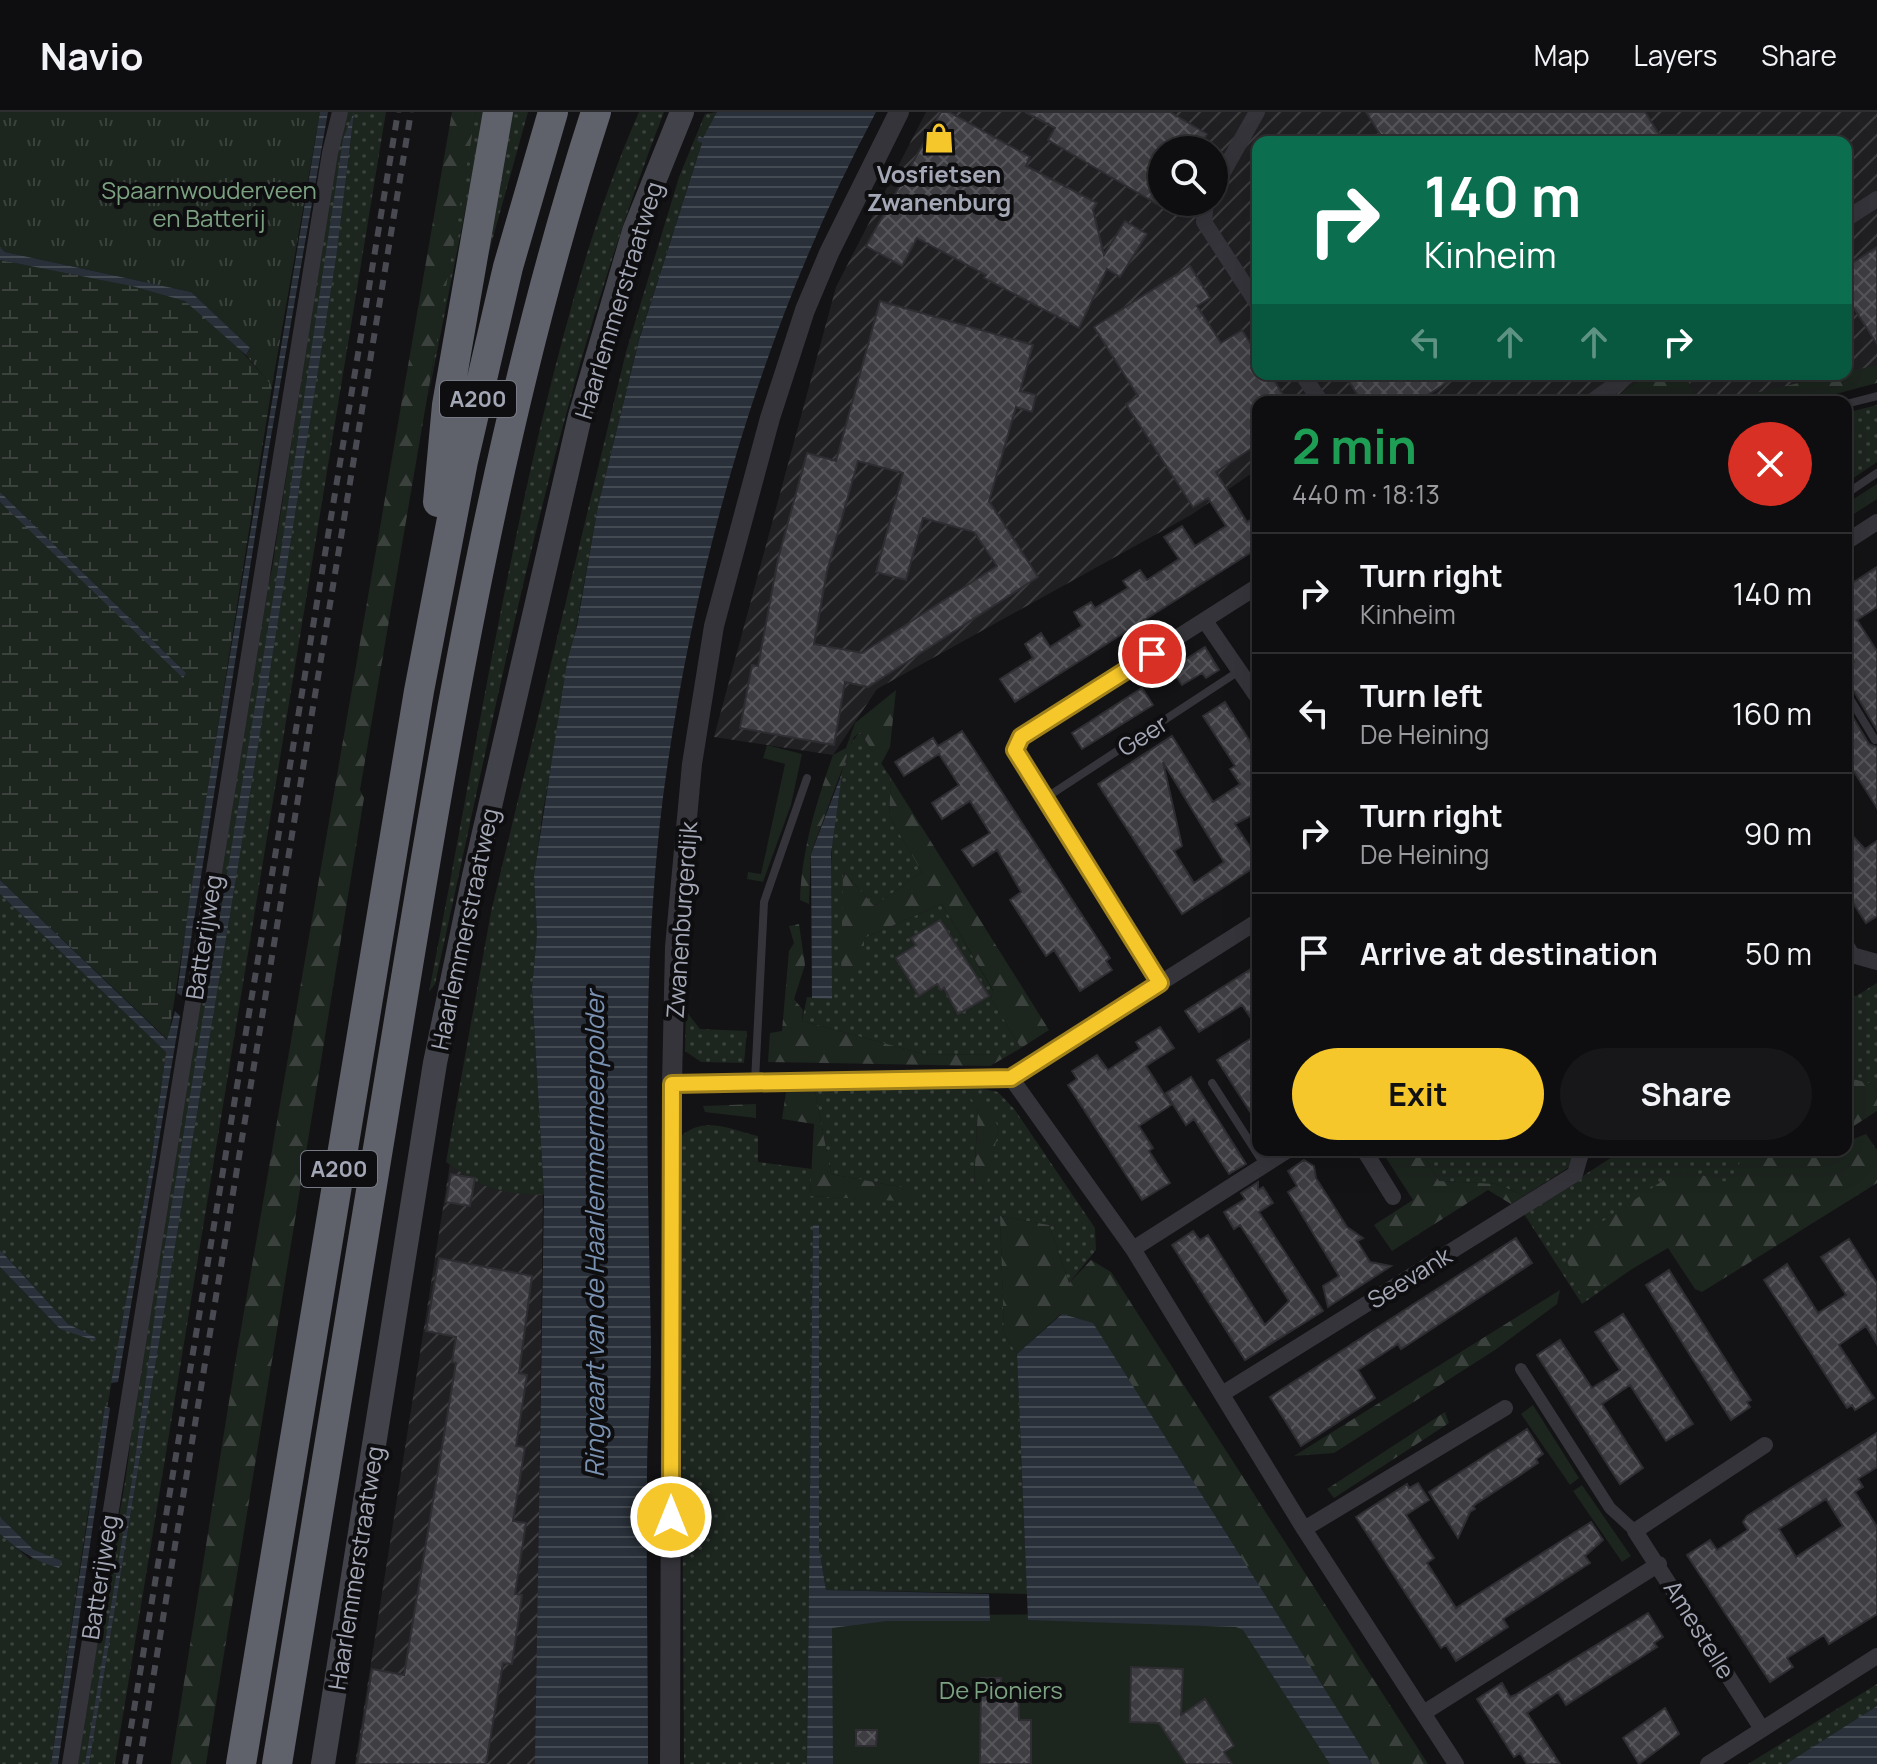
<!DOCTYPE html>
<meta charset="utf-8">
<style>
:root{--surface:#0e0e10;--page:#171719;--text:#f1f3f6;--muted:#9b9c9f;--line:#2e2e30;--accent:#f6c72a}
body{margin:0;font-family:Manrope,sans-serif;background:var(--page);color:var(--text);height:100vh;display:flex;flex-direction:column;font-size:30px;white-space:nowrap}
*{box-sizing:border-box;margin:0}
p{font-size:26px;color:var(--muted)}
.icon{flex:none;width:44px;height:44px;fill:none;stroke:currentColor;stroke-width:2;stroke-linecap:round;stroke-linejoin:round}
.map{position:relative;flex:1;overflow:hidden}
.drawer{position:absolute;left:1252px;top:284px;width:600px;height:760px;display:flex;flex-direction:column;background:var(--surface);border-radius:16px;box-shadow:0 8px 32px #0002,0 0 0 2px var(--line)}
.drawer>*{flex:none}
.banner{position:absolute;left:1252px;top:24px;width:600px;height:244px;border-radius:16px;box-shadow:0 8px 32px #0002,0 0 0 2px var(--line);background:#0b6e4f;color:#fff;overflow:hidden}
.controls{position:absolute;left:1148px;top:24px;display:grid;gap:16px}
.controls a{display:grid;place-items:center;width:80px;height:80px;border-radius:50%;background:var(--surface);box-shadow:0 8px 32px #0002,0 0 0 2px var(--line);font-size:40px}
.pin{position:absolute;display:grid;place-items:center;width:68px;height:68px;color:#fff;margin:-34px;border:4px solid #fff;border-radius:50%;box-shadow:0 2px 8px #0007}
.me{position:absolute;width:88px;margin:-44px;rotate:0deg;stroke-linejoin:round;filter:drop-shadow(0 0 6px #0008)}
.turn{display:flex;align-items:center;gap:28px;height:168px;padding:0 40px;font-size:36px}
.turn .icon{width:104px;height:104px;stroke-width:2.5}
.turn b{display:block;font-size:56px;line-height:68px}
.lanes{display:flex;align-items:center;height:76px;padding:0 40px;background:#0003;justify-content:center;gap:40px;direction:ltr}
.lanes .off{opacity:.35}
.round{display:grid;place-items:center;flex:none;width:84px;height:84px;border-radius:42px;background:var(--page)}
.summary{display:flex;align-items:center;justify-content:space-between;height:136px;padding:0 40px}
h1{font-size:48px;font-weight:700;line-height:60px;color:#1e9e55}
.action{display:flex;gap:16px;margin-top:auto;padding:16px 40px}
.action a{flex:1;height:92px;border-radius:48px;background:var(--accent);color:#111;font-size:32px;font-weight:700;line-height:92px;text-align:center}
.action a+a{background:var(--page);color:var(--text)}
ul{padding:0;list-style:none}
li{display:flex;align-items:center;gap:24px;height:120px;padding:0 40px;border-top:2px solid var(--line)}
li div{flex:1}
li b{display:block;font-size:30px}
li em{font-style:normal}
header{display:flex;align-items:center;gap:48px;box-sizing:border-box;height:112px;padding:0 40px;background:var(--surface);border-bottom:2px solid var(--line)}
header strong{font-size:38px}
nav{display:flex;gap:44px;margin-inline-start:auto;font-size:28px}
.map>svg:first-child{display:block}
</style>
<header>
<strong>Navio</strong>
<nav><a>Map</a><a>Layers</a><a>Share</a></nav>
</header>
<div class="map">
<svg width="1877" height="1652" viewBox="0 0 1877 1652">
<defs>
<pattern id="industrial-furrows" width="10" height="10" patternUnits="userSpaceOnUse" patternTransform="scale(2)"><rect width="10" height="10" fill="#201f22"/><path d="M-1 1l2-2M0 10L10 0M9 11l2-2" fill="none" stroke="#3d3d40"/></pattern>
<pattern id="grass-dots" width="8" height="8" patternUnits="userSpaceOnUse" patternTransform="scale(2)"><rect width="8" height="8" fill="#1d251f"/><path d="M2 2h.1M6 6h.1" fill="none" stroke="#3b423d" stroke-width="1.8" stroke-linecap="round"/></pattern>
<pattern id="forest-firs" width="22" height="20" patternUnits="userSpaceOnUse" patternTransform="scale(2)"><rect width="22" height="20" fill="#1d251f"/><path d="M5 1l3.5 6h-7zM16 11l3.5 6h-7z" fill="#3b423d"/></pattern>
<pattern id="wetland-marsh" width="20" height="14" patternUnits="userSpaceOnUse" patternTransform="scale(2)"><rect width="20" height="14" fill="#1d251f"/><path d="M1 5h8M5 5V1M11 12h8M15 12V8" fill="none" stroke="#3b423d"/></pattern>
<pattern id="park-tufts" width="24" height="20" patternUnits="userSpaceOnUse" patternTransform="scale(2)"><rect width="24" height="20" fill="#1d251f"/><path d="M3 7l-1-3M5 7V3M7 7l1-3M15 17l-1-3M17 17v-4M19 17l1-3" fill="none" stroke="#3b423d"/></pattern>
<pattern id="water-rules" width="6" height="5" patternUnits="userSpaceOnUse" patternTransform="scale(2)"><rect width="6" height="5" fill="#293039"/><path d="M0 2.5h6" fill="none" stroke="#454b53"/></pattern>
<pattern id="building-cross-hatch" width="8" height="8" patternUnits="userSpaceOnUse" patternTransform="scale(2)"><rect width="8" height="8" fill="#3e3d42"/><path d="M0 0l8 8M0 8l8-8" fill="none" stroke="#57565b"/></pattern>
</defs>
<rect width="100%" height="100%" fill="#131315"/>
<path fill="url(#industrial-furrows)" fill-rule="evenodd" d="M926 0H1877V253L1846 262V30H1258V262H1649L1608 290H1258V357L1191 403 877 577 833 643 714 625 836 175ZM1162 38H1214V90H1162Z
M1683 262H1845L1716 290H1701Z
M451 1045 543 1071 536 1652H355Z"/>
<path fill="url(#grass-dots)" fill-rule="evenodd" d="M348 0H386L115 1652H76C84 1602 90 1551 100 1501 113 1431 131 1361 133 1290L262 496 272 457 339 22Z
M476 0H485L428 285 456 100Z
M511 0H528L480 172Z
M639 0H664C555 281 500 579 435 872L429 880C465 696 495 511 537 329 564 217 593 105 639 0Z
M717 0 703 27 698 28 702 31 639 227 598 394 543 699 534 763 537 821 532 877 544 1083C495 1081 486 1078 446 1050L491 800 626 240 679 65 705 2Z
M1877 293V350L1846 371V301Z
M860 620 891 666 889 704 922 760 874 794 844 760 864 826 942 792 993 879 991 887 1021 936 1002 947 1000 943 924 942 802 909 807 885 832 887C830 834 823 655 860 620Z
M0 782 166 940 151 1051 87 1408 51 1652H0V1422L31 1448 34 1438 0 1405V1155L60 1217 94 1225 68 1212 0 1138Z
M1877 871V979L1872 972 1846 965V882L1856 884Z
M686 899 700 917 747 919 744 951 701 950 685 939Z
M969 974 998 980 1015 998 1095 1116 1096 1138 1069 1171 1049 1113 1000 1104 1004 1222 1017 1242 1027 1482 826 1478 819 1436V1114L813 1113 807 1652H684L680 1025C704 1003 729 1017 758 1024V1050L812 1057 810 1084 915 1089 901 1075 831 1062 815 979ZM978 995 999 1016 985 1075 974 1071Z
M1420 1038H1569L1577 1050 1524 1084 1497 1072 1439 1069Z
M1623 1038H1746L1731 1071 1676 1126 1582 1192 1524 1102Z
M1877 1572V1594L1786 1652H1748Z"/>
<path fill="url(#forest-firs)" d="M452 0H476L360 678 364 686 206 1652H171L236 1246Z
M1877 253V271L1805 290H1716Z
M1649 262H1683L1701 290H1608Z
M1877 372V387L1846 407V392Z
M896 578 890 635 881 652 860 620 854 625 811 741 809 792 800 788C802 736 816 692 833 643L846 636 855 611Z
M891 666 1049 918 1021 936 991 887 993 878 942 792 864 826V854L841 867 843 759 874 794 922 760 889 704Z
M799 812 805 853 794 887 803 898 802 909 924 942 1000 943 1002 947 990 954 768 950 770 921 782 919 789 839 794 831 789 814Z
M1846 965 1872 972 1877 979V999L1846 1019Z
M815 979 831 1062 901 1075 917 1090 810 1084 814 1012 782 1007 786 980Z
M978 980 999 1016 986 1075 974 1072 978 995 967 982Z
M756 992V1006L705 1000 703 994Z
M1866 1022 1877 1038V1071L1702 1180 1695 1177 1668 1136 1582 1186 1562 1137 1680 1057 1730 1071 1746 1038H1846V1030Z
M1381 1038H1420L1439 1069 1497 1072 1524 1084 1511 1092 1488 1078 1392 1139 1374 1113 1413 1088Z
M1000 1104 1049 1113 1069 1171 1091 1148 1111 1160 1428 1652H1372L1271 1498 1061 1202 1017 1242 1004 1222Z
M1560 1178 1557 1192 1495 1238 1334 1341 1294 1344Z
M1445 1300 1449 1311 1334 1386 1327 1377Z"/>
<path fill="url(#wetland-marsh)" d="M0 148C55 159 132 166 183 188 208 199 253 252 272 274L168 928 0 768V390L186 561 0 380Z"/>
<path fill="url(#park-tufts)" d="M0 0H320L272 274 246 243 250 237 191 180 5 140 0 135Z"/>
<path fill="#1d251f" d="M767 633 802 642 791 693 763 770 747 767 748 760 761 762 785 652 763 646Z
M1533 1293 1579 1366 1570 1373 1521 1302Z
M1582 1373 1631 1444 1622 1450 1573 1379Z
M1243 1501 1339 1652H823V1504Z"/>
<path fill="url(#water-rules)" d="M320 0H328L269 336 182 884 177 881 190 784Z
M354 0 336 146 259 627 89 1652H85L133 1362 162 1151 281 439 343 27Z
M717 0H876C763 212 695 447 663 685 640 867 648 1053 651 1236 651 1279 647 1321 647 1363 646 1460 648 1556 648 1652H535L544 1083 532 877 537 821 534 763 567 551 577 514 598 394 639 228 702 31 697 28 699 24 703 26Z
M0 135 5 140 191 180 250 236 246 243 185 189 132 174 0 148Z
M0 380 186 561 183 566 0 390Z
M842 661 831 742 832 887 812 886 811 742Z
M0 768 167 928 175 899 180 904 118 1270 111 1271 151 1051 166 940 0 782Z
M813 1113H819V1436L826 1478 989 1482 990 1509H887L832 1516 833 1652H807Z
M0 1138 68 1212 95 1225 96 1229 60 1217 0 1155Z
M1062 1202 1093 1211 1372 1652H1330L1243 1518 1236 1515 1028 1508 1017 1242Z
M105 1294 110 1296 58 1652H51Z
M0 1405 34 1438 62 1449 59 1456C35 1449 19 1439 0 1422Z
M1877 1594V1652H1786Z"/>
<path fill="url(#building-cross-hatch)" stroke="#2e2d31" stroke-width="2" fill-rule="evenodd" d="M941 0H949L1030 45 1026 54 1097 91 1093 98 1104 143 1125 109 1147 122 1120 165 1107 157 1079 216 984 166 986 163 917 126 902 154 866 134Z
M1025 0H1170L1207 22 1198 38H1162V95L1048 28 1055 16Z
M1366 0H1645L1664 30H1385Z
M1877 135V232L1846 184V155Z
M1190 154 1210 186 1197 194 1221 231 1242 218 1258 243V262H1270L1288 290H1258V332L1216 360 1247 410 1258 403V436L1015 590 1000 567 1033 546 1025 532 1041 521 1050 535 1082 514 1074 500 1091 490 1095 496 1128 476 1123 469 1140 458 1147 468 1179 447 1164 425 1182 414 1195 434 1226 414 1208 386 1193 395 1126 292 1138 284 1094 215Z
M880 189 1033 233 1020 279 1036 283 1032 300 1016 295 989 389 1038 465 868 575 845 570 834 633 740 616 752 553 758 554 778 447 807 341 836 349ZM858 349 903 361 876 460 906 468 923 406 974 420 997 454 862 541 814 532 827 459Z
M1344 262H1460L1417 290H1362Z
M1877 455V495L1857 508 1877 539V618L1852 576 1846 573V555L1854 550 1846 538V475Z
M1205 535 1219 558 1206 566 1202 561 1182 573 1171 557Z
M1142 576 1153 593 1082 637 1072 621Z
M1225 590 1258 642V700L1235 712 1258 747V753L1182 802 1098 672 1172 624 1213 690 1240 672 1230 657 1235 654 1203 604ZM1163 650 1224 750 1194 771 1174 739 1182 734Z
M1846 594 1869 632 1877 635V696L1846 647Z
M962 619 1110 846 1106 849 1112 858 1080 879 1054 838 1046 844 1010 788 1021 780 997 738 973 754 962 738 990 721 970 689 942 707 932 691 959 673 939 642 904 664 895 650 933 626 938 634Z
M1846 717 1865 737 1877 729V804L1866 811 1846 780Z
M940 808 989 884 958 902 944 876 941 878 937 872 919 884 896 846 916 833 911 826Z
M1251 857 1258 868V917L1242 893 1199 920 1185 899Z
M1160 915 1174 936 1146 954 1171 993 1139 1014 1153 1036 1149 1039 1170 1071 1142 1088 1068 973 1077 967 1072 959 1097 943 1108 958 1140 937 1136 930Z
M1258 922V1012L1217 948Z
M1191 965 1246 1052 1229 1062 1194 1007 1186 1013 1166 981Z
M1304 1048 1314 1054 1316 1066 1347 1115 1363 1126 1357 1129 1370 1150 1391 1154 1328 1195 1323 1174 1339 1164 1288 1080 1297 1074 1288 1059Z
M451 1062 475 1066 470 1094 446 1090Z
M1258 1070V1078L1263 1075 1273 1091 1259 1100 1323 1199 1245 1248 1172 1133 1193 1119 1200 1128 1208 1123 1265 1213 1289 1189 1240 1113 1234 1117 1224 1100 1245 1087 1241 1081Z
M1516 1126 1532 1151 1401 1237 1398 1232 1358 1258 1375 1286 1301 1334 1270 1285Z
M1849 1127 1877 1171V1232L1866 1214 1839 1233 1874 1286 1855 1298 1852 1293 1847 1296 1764 1168 1787 1152 1818 1201 1846 1183 1821 1145Z
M439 1146 532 1164 519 1261 527 1263 516 1334 525 1335 513 1409 526 1411 515 1482 522 1483 512 1552 503 1551 486 1652H357L372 1557 404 1563 456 1251 452 1250 456 1225 426 1219Z
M1669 1158 1751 1288 1747 1290 1750 1295 1731 1308 1646 1173Z
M1623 1202 1693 1312 1666 1329 1630 1273 1602 1292 1643 1356 1620 1372 1537 1243 1560 1228 1592 1276 1620 1258 1595 1220Z
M1527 1317 1543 1342 1536 1347 1538 1351 1473 1394 1475 1397 1470 1400 1458 1426 1429 1380Z
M1877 1321V1355L1858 1367 1863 1375 1855 1380 1877 1415V1502L1829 1532 1824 1523 1787 1546 1793 1555 1770 1570 1687 1443 1710 1428 1717 1438 1748 1418 1743 1410 1747 1404ZM1826 1387 1843 1414 1796 1445 1779 1417Z
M1418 1371 1429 1388 1406 1403 1434 1446 1427 1451 1456 1496 1591 1410 1603 1428 1585 1444 1590 1451 1503 1507 1508 1515 1456 1549 1446 1533 1441 1536 1356 1405 1407 1372 1409 1376Z
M1648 1501 1663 1525 1654 1531 1657 1535 1566 1593 1558 1580 1527 1601 1560 1652H1527L1520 1641 1514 1645 1477 1587 1502 1571 1510 1585 1515 1583Z
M1131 1555 1183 1557 1181 1603 1205 1587 1234 1634 1224 1640 1232 1652H1186L1159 1611 1130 1610Z
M981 1566H1001V1572H1018L1019 1608H1031V1652H980Z
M1665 1596 1679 1622 1639 1652 1623 1626Z
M856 1618H877L876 1634H856Z"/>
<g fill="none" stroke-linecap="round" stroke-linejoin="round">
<path stroke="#34343a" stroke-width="8" d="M1846 292 1877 284
M1846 382 1877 361
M1846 580 1875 628
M1044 687 1239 559
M755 969 764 790 807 666
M1212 971 1264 1052"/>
<path stroke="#34343a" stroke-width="12" d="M1521 1257 1610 1396 1635 1419"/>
<path stroke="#34343a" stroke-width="16" d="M1214 76 1257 0
M1206 90 1204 110 1258 193
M1846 107 1877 87
M1302 262 1321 290
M1591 290 1630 262
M1846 430 1877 410
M1205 509 1258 586
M1846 833 1852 843 1877 850
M1160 871 1015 638 1021 625 1258 474
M1011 966 1133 1137 1304 1417 1456 1652
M672 972 1011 966 1258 809
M1364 1038 1393 1085
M1133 1137 1288 1038
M1222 1282 1575 1062 1582 1038
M1304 1417 1505 1296
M1425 1600 1659 1452
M1762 1617 1635 1419 1765 1333
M70 1652 330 41 340 0
M1708 1652 1877 1544"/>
<path stroke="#34343a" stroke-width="20" d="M670 1652 672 972 675 835 692 652 714 514 770 306 805 198 829 141 899 0"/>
<path stroke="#42434a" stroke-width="24" d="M323 1652 435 951 474 764 580 304 634 119 682 0"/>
<path stroke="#60626b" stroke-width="30" d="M438 390 447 293 498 0
M241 1652 419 579 463 349 508 155 553 0
M277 1652C319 1396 361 1140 403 884 452 586 503 287 596 0"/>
<path stroke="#494a51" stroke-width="6" stroke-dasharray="10 8" stroke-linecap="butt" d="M125 1652 398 0
M139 1652 411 0"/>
</g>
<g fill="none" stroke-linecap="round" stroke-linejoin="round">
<g stroke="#a0811b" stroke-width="20">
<path id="route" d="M671 1405 672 972 1011 966 1160 871 1015 638 1021 625 1152 542"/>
</g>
<use href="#route" stroke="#f6c72a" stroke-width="14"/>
</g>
<defs>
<g id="shop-bare" transform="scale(2.4)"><path d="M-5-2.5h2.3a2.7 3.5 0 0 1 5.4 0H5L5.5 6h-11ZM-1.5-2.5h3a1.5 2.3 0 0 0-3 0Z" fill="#f6c72a" stroke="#0e0e10" stroke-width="2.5" paint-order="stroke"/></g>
</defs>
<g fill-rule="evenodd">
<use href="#shop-bare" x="939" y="26"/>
</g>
<g text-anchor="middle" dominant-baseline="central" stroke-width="8" stroke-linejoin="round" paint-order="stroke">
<g fill="#0e0e10" stroke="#777a84" stroke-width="2">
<rect x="440" y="269" width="76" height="36" rx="6"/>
<rect x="301" y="1039" width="76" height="36" rx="6"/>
</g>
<g font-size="22" font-weight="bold" fill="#a4a8b6">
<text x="478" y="287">A200</text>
<text x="339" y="1057">A200</text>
</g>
<g font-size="24" font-weight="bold" fill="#a4a8b6" stroke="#0e0e10">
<text x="939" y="61">Vosfietsen<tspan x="939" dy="28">Zwanenburg</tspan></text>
</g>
<g font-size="24" fill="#7ba181" stroke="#0e0e10">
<text x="209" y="77">Spaarnwouderveen<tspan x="209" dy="28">en Batterij</tspan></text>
<text x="1001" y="1577">De Pioniers</text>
</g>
<g font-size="24" fill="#a4a8b6" stroke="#0e0e10">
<text transform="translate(618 188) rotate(-73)">Haarlemmerstraatweg</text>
<text transform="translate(1142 623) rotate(-33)">Geer</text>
<text transform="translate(681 808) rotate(-86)">Zwanenburgerdijk</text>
<text transform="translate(464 817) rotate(-78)">Haarlemmerstraatweg</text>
<text transform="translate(203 825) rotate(-81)">Batterijweg</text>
<text transform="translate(1409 1165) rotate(-32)">Seevank</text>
<text transform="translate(355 1456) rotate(-81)">Haarlemmerstraatweg</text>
<text transform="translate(99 1465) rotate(-81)">Batterijweg</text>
<text transform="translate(1700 1517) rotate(58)">Amestelle</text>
</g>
<g font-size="26" font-style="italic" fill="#7a92b2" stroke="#0e0e10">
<text transform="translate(594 1122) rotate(-90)">Ringvaart van de Haarlemmermeerpolder</text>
</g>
</g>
</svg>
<div class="controls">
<a><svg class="icon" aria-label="search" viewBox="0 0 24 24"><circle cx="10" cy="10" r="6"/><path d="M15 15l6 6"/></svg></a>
</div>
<div class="pin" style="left:1152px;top:542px;background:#d93025"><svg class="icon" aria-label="arrive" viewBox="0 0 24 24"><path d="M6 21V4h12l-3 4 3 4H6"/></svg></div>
<svg class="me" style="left:671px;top:1405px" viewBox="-20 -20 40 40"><circle r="17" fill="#f6c72a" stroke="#fff" stroke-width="3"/><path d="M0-11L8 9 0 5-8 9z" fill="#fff"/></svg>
<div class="banner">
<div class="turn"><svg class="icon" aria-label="right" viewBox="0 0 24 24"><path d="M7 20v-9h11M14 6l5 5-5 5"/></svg><div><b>140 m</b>Kinheim</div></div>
<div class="lanes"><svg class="icon off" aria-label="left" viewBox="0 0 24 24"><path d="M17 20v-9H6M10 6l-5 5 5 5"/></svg><svg class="icon off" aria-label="ahead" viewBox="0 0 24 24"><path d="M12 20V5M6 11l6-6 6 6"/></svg><svg class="icon off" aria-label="ahead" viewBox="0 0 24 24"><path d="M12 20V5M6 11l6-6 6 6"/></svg><svg class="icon" aria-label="right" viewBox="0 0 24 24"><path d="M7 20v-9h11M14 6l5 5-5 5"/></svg></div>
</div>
<section class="drawer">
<div class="summary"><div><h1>2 min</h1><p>440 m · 18:13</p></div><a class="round" style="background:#d93025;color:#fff"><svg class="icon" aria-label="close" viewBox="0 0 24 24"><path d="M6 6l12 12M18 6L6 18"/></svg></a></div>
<ul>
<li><svg class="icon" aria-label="right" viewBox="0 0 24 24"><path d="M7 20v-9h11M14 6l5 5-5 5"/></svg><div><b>Turn right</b><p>Kinheim</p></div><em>140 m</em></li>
<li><svg class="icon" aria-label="left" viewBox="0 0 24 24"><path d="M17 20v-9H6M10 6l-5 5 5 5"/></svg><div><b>Turn left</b><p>De Heining</p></div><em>160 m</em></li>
<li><svg class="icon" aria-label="right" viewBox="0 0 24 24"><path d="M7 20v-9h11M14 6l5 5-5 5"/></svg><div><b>Turn right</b><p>De Heining</p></div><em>90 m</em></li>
<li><svg class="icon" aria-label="arrive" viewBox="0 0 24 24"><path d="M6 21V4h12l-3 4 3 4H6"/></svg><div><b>Arrive at destination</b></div><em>50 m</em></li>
</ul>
<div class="action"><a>Exit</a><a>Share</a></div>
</section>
</div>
